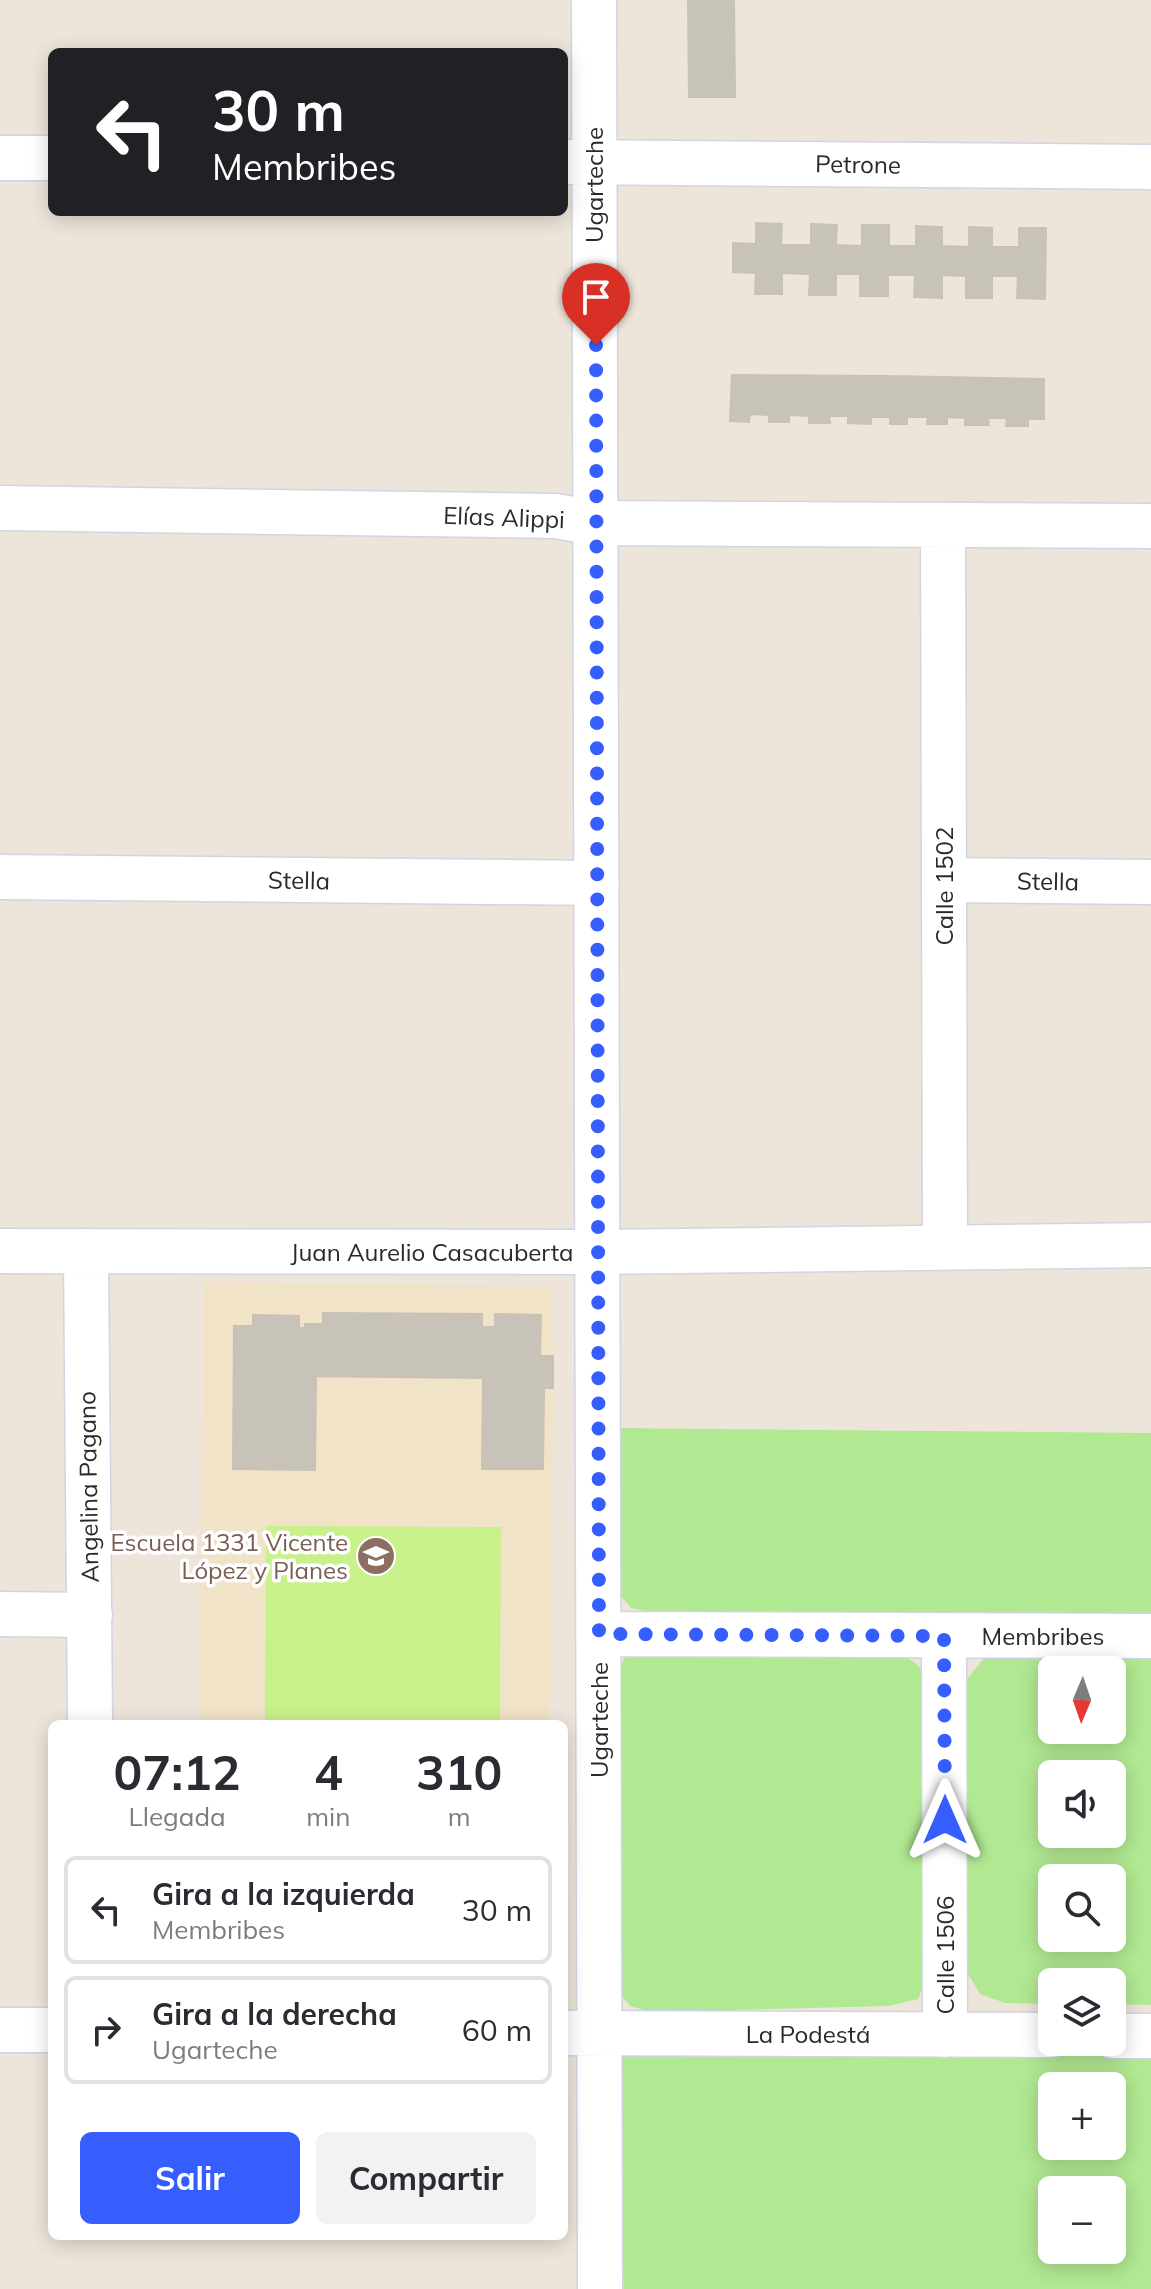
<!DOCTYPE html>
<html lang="es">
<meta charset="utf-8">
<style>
:root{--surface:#fff;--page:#f2f2f3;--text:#2b2b33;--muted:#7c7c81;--line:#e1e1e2;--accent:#365eff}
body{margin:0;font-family:Mulish,sans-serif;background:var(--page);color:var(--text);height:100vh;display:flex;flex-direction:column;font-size:30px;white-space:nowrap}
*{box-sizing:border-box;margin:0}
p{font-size:26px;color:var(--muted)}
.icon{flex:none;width:44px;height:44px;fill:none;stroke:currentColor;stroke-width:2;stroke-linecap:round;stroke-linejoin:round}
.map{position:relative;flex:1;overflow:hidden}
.side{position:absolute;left:48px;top:1720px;width:520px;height:520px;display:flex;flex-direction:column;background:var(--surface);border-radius:12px;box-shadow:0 4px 20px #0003}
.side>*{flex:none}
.banner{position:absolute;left:48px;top:48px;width:520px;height:168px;border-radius:12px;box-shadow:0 4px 20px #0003;background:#202124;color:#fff;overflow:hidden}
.needle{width:52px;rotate:182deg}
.buttons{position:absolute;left:1038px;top:1656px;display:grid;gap:16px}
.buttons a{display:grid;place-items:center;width:88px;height:88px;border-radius:12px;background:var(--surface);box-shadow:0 4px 20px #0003;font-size:40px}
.pin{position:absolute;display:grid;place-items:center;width:68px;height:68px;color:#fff;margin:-82px -34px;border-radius:50% 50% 50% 0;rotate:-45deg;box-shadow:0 0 8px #0007}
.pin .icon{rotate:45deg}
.me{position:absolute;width:88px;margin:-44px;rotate:0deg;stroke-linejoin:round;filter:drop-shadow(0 0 6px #0008)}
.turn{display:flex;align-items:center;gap:28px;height:168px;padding:0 32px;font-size:36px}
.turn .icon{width:104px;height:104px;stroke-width:2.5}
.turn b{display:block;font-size:56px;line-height:68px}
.eta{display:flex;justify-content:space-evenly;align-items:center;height:136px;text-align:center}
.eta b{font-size:48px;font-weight:700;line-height:56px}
.primary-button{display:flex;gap:16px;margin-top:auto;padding:16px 32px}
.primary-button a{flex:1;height:92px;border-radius:12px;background:var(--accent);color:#fff;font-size:32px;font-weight:700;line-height:92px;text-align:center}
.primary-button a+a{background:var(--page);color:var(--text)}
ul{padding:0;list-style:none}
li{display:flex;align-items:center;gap:24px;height:108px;margin:0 16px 12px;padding:0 16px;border:4px solid var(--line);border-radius:12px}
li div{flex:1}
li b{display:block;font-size:30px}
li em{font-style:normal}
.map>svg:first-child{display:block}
</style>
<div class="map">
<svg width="1151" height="2289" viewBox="0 0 1151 2289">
<rect width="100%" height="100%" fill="#ede5da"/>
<path fill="#f1e3c8" d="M204 1282 554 1286 550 1724H199Z"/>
<path fill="#b1e992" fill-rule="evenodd" d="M614 1428 1151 1433V1617L655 1613 631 1608 619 1594Z
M892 1648 918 1665 932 1686 931 1967 918 1999 888 2006 651 2012 630 2006 615 1989V1672L627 1655Z
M992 1648 1151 1649V2005L1112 2004V1982H1052V2004L1005 2003 980 1994 963 1966 961 1687ZM1052 1670H1112V1730H1052ZM1052 1774H1112V1834H1052ZM1052 1878H1112V1938H1052Z
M645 2043 1151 2048V2289H616L617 2063 624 2047ZM1052 2086H1112V2146H1052ZM1052 2190H1112V2250H1052Z"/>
<path fill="#c8f18c" d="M266 1526 501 1527 500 1724H265Z"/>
<path fill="#c8c3b9" stroke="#c9c1b4" stroke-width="2" d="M688 0H734L735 97H689Z
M756 223 782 224 781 245H811V224L837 225 836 245 862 246V225H889V246H916V226L942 227V246L969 247V227L992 228V247H1019V228H1046L1045 299 1017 298 1018 276H992V298H966V276L942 275V298L914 297 915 275H888V296H860V274H836V295H809L810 274 782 273V294H755L756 273 733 272V243L756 244Z
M732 375 890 376V417H871V424L848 423V416H829L830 423H809V416L789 415V422H769V415L750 414 749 422 730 421Z
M890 376 1044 379V419H1028V426H1006L1007 418H988L989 425H965V418L947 417V424H927L928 417H907V424H890Z
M323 1313 482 1314V1327H495V1314L541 1315 540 1356H553V1388L483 1387V1378L299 1376V1328H305V1324H323Z
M253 1315 299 1316V1376H316L315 1470 233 1469 234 1326H253Z
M483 1387 544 1388 543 1469H482Z"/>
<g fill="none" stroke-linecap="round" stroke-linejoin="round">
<g stroke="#d0d4e4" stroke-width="47">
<path id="minor" d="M594 0 600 2289
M0 158H52
M566 162 1151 167
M0 508 555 516 597 523 1151 526
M943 525 945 1248
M0 877 597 883
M944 880 1151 882
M0 1251 597 1252 1151 1245
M86 1251 90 1724
M0 1614 90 1615
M599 1634 1151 1636
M944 1636 945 2035
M0 2030H52
M564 2033 1052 2035
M1112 2036H1151"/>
</g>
<use href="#minor" stroke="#fff" stroke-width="44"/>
</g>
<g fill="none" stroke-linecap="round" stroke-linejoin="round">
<path stroke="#365eff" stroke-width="14" stroke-dasharray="0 25.2" d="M596 345 599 1634 944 1636 945 1820"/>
</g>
<defs>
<g id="school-disc" transform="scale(2)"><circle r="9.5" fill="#8d6e63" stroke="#fff"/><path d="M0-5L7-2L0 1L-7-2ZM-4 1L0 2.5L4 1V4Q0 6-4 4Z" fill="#fff"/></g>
</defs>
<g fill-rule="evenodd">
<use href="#school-disc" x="376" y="1556"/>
</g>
<g text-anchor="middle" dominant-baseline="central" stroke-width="7" stroke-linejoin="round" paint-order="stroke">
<g font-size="24" fill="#2a2a2a" stroke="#fff">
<text transform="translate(858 164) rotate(1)">Petrone</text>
<text transform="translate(594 185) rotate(-90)">Ugarteche</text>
<text transform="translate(504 517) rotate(2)">Elías Alippi</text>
<text transform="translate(299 880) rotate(1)">Stella</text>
<text transform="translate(1048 881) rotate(1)">Stella</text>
<text transform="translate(944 886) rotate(-90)">Calle 1502</text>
<text x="432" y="1252">Juan Aurelio Casacuberta</text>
<text transform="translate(88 1487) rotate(-91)">Angelina Pagano</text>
<text x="1043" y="1636">Membribes</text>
<text transform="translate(599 1720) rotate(-90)">Ugarteche</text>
<text transform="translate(945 1955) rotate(-90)">Calle 1506</text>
<text x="808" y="2034">La Podestá</text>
</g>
<g font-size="24" fill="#785e54" stroke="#fff" text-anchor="end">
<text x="348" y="1542">Escuela 1331 Vicente<tspan x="348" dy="28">López y Planes</tspan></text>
</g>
</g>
</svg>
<div class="buttons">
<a><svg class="needle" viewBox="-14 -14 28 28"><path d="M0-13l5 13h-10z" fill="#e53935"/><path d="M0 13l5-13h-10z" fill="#7c7c81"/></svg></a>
<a><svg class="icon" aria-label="sound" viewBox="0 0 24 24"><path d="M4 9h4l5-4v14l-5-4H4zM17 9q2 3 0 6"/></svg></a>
<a><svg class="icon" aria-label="search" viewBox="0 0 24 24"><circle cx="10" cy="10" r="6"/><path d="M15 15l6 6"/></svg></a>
<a><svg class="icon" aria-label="layers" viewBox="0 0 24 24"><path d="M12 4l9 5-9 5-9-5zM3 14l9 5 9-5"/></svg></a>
<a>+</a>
<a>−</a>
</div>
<div class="pin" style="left:596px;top:345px;background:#d93025"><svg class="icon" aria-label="arrive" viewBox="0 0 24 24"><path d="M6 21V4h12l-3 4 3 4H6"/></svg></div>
<svg class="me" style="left:945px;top:1820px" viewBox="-20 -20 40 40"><path d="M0-17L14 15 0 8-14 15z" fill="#365eff" stroke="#fff" stroke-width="4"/></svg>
<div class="banner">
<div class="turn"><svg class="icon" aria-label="left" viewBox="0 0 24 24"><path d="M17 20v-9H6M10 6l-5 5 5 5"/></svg><div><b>30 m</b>Membribes</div></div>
</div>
<section class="side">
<div class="eta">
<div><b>07:12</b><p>Llegada</p></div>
<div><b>4</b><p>min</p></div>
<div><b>310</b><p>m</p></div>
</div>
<ul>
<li><svg class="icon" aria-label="left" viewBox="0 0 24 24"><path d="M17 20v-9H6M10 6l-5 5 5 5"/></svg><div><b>Gira a la izquierda</b><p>Membribes</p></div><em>30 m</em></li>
<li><svg class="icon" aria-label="right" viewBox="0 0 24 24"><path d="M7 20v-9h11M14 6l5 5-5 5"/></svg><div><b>Gira a la derecha</b><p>Ugarteche</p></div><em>60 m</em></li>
</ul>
<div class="primary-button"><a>Salir</a><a>Compartir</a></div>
</section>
</div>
